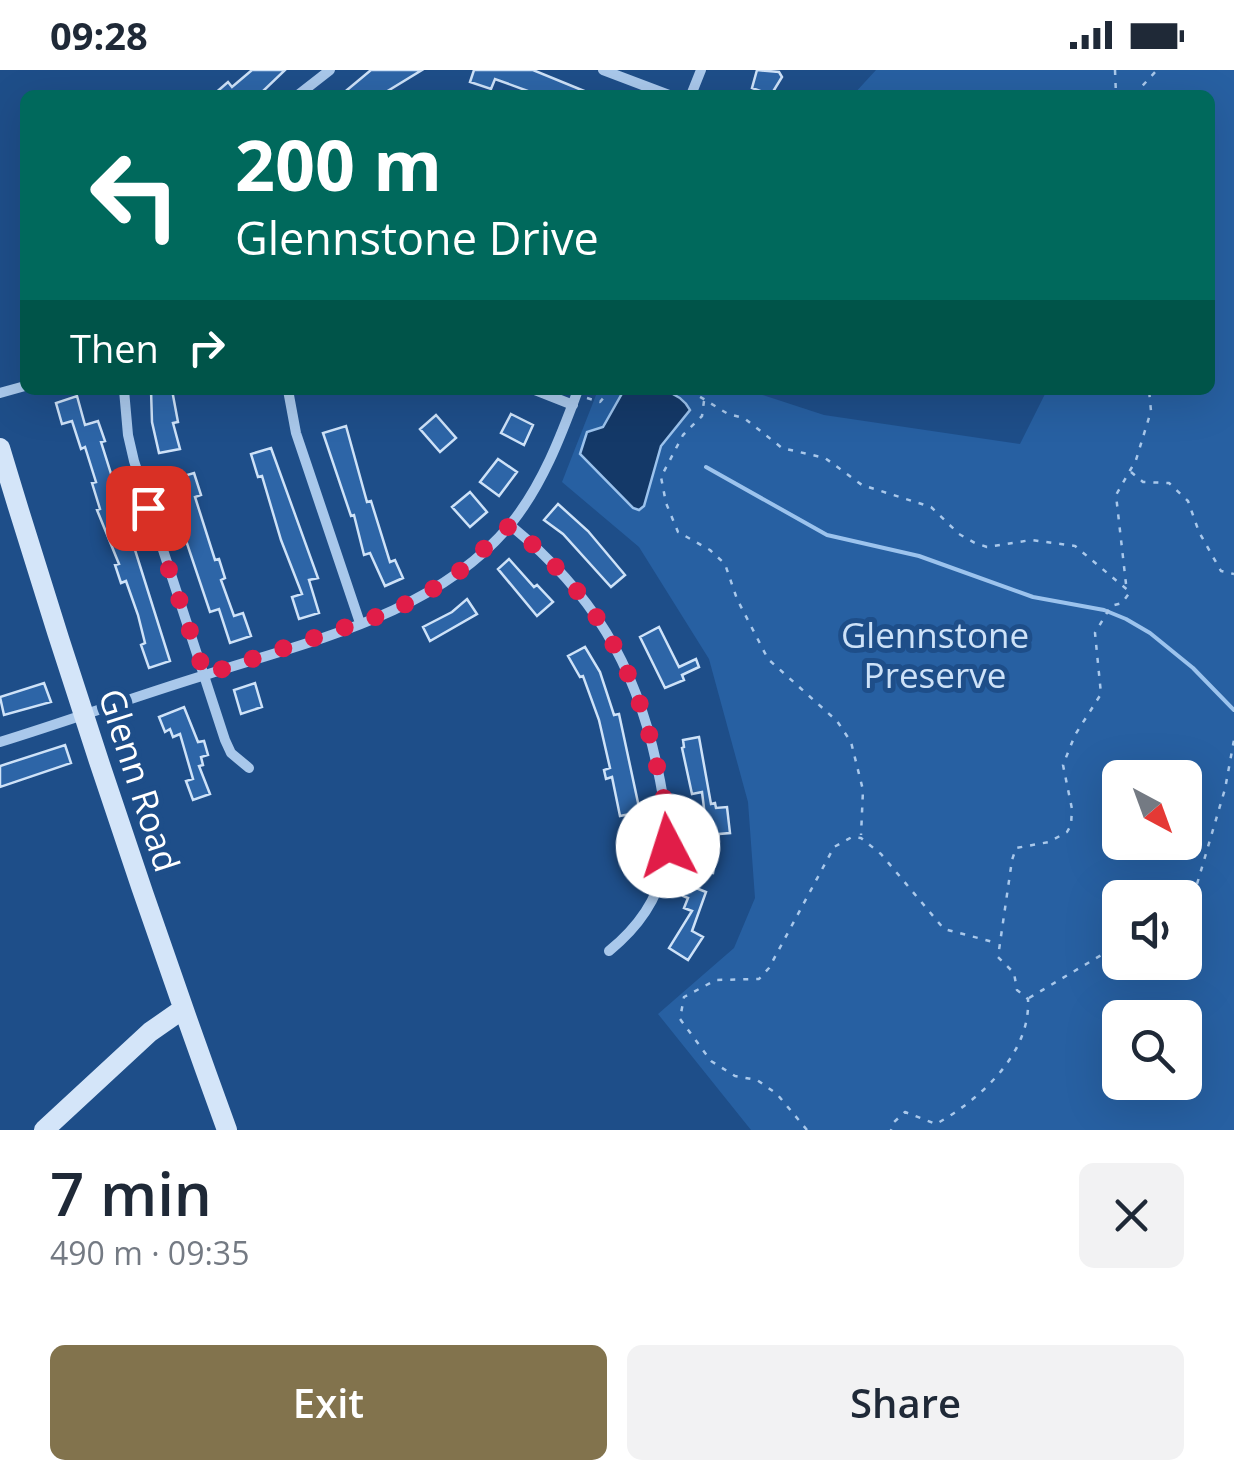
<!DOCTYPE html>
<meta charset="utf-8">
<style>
:root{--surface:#fff;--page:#f2f2f3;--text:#1f2937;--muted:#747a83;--accent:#82734d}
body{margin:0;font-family:"Open Sans",sans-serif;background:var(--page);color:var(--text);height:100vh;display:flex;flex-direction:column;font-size:38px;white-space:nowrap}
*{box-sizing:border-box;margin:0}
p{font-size:32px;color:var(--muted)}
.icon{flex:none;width:55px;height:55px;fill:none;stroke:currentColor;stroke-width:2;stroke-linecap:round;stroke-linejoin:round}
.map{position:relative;height:1060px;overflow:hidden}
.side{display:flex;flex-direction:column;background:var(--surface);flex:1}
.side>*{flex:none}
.hud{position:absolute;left:20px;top:20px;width:1195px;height:305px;border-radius:15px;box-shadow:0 10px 40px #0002;background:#00695c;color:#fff;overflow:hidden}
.needle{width:65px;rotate:139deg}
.buttons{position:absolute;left:1102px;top:690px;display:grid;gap:20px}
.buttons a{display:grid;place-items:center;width:100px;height:100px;border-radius:15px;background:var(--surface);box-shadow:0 10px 40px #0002;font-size:50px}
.pin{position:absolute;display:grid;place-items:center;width:85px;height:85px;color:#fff;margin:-42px;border-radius:20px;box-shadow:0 5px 15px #0006}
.me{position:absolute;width:110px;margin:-55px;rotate:355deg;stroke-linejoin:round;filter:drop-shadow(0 0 8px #0008)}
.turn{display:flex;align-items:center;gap:35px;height:210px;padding:0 50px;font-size:45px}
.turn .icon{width:130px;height:130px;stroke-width:2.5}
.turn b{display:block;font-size:70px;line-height:85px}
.then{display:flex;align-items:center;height:95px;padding:0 50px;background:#0003;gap:20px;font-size:38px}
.round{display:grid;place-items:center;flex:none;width:105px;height:105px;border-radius:15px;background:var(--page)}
.head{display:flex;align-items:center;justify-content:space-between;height:170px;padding:0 50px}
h1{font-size:60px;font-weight:600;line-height:75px}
.primary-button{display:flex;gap:20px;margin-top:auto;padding:20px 50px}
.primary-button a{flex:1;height:115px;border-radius:15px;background:var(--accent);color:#fff;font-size:40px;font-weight:600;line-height:115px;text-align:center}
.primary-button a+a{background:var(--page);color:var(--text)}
.status{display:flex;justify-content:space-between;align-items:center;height:70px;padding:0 50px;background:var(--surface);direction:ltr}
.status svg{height:28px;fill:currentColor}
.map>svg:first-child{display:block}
</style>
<div class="status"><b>09:28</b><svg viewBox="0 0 49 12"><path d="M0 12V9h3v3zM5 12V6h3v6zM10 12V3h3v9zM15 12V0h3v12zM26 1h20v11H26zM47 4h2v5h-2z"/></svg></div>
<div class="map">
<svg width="1234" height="1060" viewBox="0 0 1234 1060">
<rect width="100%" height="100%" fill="#1e4e89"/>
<path fill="#2760a2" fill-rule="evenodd" d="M876 0H1234V1060H751L658 944 734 878 755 828 748 732 709 589 639 477 562 412 598 320H747L824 345 1020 374 1047 320H1210V25H853ZM1120 708H1185V772H1120ZM1120 828H1185V892H1120ZM1120 948H1185V1012H1120Z"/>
<path fill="#143968" stroke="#9cc3ed" stroke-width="2.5" d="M624 320C648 320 677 315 690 340L661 376 644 436 639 440 633 438 580 384 587 362 603 357Z"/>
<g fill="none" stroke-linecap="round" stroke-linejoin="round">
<path stroke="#9cc3ed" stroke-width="4" d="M706 397 827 465 919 486 1033 527 1104 540 1126 549 1150 563 1193 598 1234 640"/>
</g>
<path fill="#2d65a7" stroke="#cee2f8" stroke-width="2.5" d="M252 0H285L259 25H213L228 12 232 17Z
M371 0H422L381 25H341Z
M474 0H533L594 25H527L528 21 495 9 491 19 470 12Z
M757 0 779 2 782 7 771 25 752 18Z
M151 320H172L178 352 173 353 180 379 159 383 152 352Z
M77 326 85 355 98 351 105 371 101 372 170 591 149 598 141 575 145 573 138 545 126 511 121 513 115 495 119 494 97 440 100 439 92 413 96 412 85 377 81 379 72 351 62 354 56 333Z
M511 344 533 355 524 375 501 363Z
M436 345 456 368 440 382 420 359Z
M346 356 367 432 371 431 390 492 395 490 403 508 385 516 370 483 364 485 354 445 351 446 323 363Z
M271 378 318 508 309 510 319 543 299 549 292 527 302 524 281 470 262 406 258 407 251 384Z
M498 389 517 402 499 426 480 412Z
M194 403 201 425 195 427 215 490 219 489 225 508 221 510 234 546 243 543 251 566 230 573 219 539 210 542 166 411Z
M470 422 487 442 470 457 452 437Z
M558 434 588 461 625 505 611 517 563 464 544 450Z
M509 489 534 517 537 515 553 532 537 546 498 499Z
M467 529 477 544 430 571 423 557 452 542Z
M659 557 679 597 696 589 699 597 682 605 684 610 665 618 640 567Z
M585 577 600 602 614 645 619 644 640 742 620 746 612 707 606 709 604 700 610 698 599 650 583 606 580 607 568 586Z
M44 613 51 632 4 645 0 627Z
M255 613 262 637 241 644 234 620Z
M184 637 198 672 204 671 208 685 201 687 203 695 199 696 210 724 193 730 186 711 193 709 180 664 173 667 170 659 165 662 159 647Z
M699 667 711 734 715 733 716 738 727 737 730 763 719 764 713 803 691 799 698 776 707 778 706 754 702 722 692 724 682 678 684 677 683 670Z
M65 675 71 693 0 717V696Z
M686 814 706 822 692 861 703 867 688 890 669 878 692 841 684 838 688 828 683 826Z"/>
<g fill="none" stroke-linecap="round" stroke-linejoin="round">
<path stroke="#a9c8eb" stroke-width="2.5" stroke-dasharray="5 8" stroke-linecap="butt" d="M1115 0 1116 25
M1134 25 1157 0
M689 320 728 344 744 348 782 378 825 388 862 415 931 437 959 464 975 473 987 477 1031 470 1075 476 1130 522 1122 533 1111 536 1095 563 1101 624 1075 665 1063 695 1072 739 1071 755 1067 762 1049 772 1016 778 1012 790 998 887 1014 903 1017 920 1028 929C1031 983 981 1029 936 1054L905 1042 893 1053 891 1060
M587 328 600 332 610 320
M704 331 702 346 683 365 661 407 666 433 678 462 710 480 725 494 737 529 768 589 837 651 851 672 863 720 861 765
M1131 402 1143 412 1169 413 1188 431 1199 462 1221 501 1234 504
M1126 514 1116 425 1136 390 1151 341 1149 320
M1185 835 1192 831 1225 719 1234 670
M1029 928 1120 874
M807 1060 777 1024 757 1010 735 1006 711 991 680 949 684 927 716 910 759 909 769 898 834 777 852 767 861 768 881 784 944 859 997 873"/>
<path stroke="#a9c8eb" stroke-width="10" d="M603 0 669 25
M298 25 330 0
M691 25 701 0
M124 320 128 365 134 391 225 670 231 683 249 698
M288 320 296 363 360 553
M535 320 573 335
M0 323 25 316
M510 455C592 522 635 593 657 696 674 773 674 828 609 881
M0 672C68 651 134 627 202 606 309 571 435 545 510 455 542 416 561 366 578 320"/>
<path stroke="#d4e5f9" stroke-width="20" d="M0 378C69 607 145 835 227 1060
M44 1060 150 962 183 939"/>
</g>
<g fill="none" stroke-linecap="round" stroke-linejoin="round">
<path stroke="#e11d48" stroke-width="18" stroke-dasharray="0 32.4" d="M148 438 205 605 393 541 451 509 510 455C591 521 634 591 656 692 663 721 668 747 668 776"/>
</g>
<g text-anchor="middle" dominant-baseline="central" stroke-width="10" stroke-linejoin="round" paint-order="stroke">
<g font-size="35" fill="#cee2f8" stroke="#1e4e89">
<text x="935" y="564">Glennstone<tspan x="935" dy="40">Preserve</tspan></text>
</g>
<g font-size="35" fill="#fff" stroke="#1e4e89">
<text transform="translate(140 710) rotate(72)">Glenn Road</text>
</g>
</g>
</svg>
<div class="buttons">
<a><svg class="needle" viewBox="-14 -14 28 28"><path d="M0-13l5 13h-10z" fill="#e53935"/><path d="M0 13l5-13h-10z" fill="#747a83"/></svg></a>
<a><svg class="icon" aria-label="sound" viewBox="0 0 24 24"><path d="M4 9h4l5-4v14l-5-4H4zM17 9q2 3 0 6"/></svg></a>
<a><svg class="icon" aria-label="search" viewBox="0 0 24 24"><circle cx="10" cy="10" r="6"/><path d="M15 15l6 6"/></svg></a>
</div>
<div class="pin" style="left:148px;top:438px;background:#d93025"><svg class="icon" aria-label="arrive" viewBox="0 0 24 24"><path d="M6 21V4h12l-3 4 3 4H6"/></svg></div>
<svg class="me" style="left:668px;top:776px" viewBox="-20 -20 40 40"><circle r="19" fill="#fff"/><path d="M0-13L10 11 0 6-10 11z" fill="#e11d48"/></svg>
<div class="hud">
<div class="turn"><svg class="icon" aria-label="left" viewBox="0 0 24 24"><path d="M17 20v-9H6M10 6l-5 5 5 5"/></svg><div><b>200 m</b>Glennstone Drive</div></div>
<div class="then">Then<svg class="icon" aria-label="right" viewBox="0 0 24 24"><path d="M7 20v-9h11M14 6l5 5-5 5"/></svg></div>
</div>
</div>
<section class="side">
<div class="head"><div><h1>7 min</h1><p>490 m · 09:35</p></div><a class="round"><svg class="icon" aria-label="close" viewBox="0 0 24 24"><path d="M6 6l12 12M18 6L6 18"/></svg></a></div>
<div class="primary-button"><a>Exit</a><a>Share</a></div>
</section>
